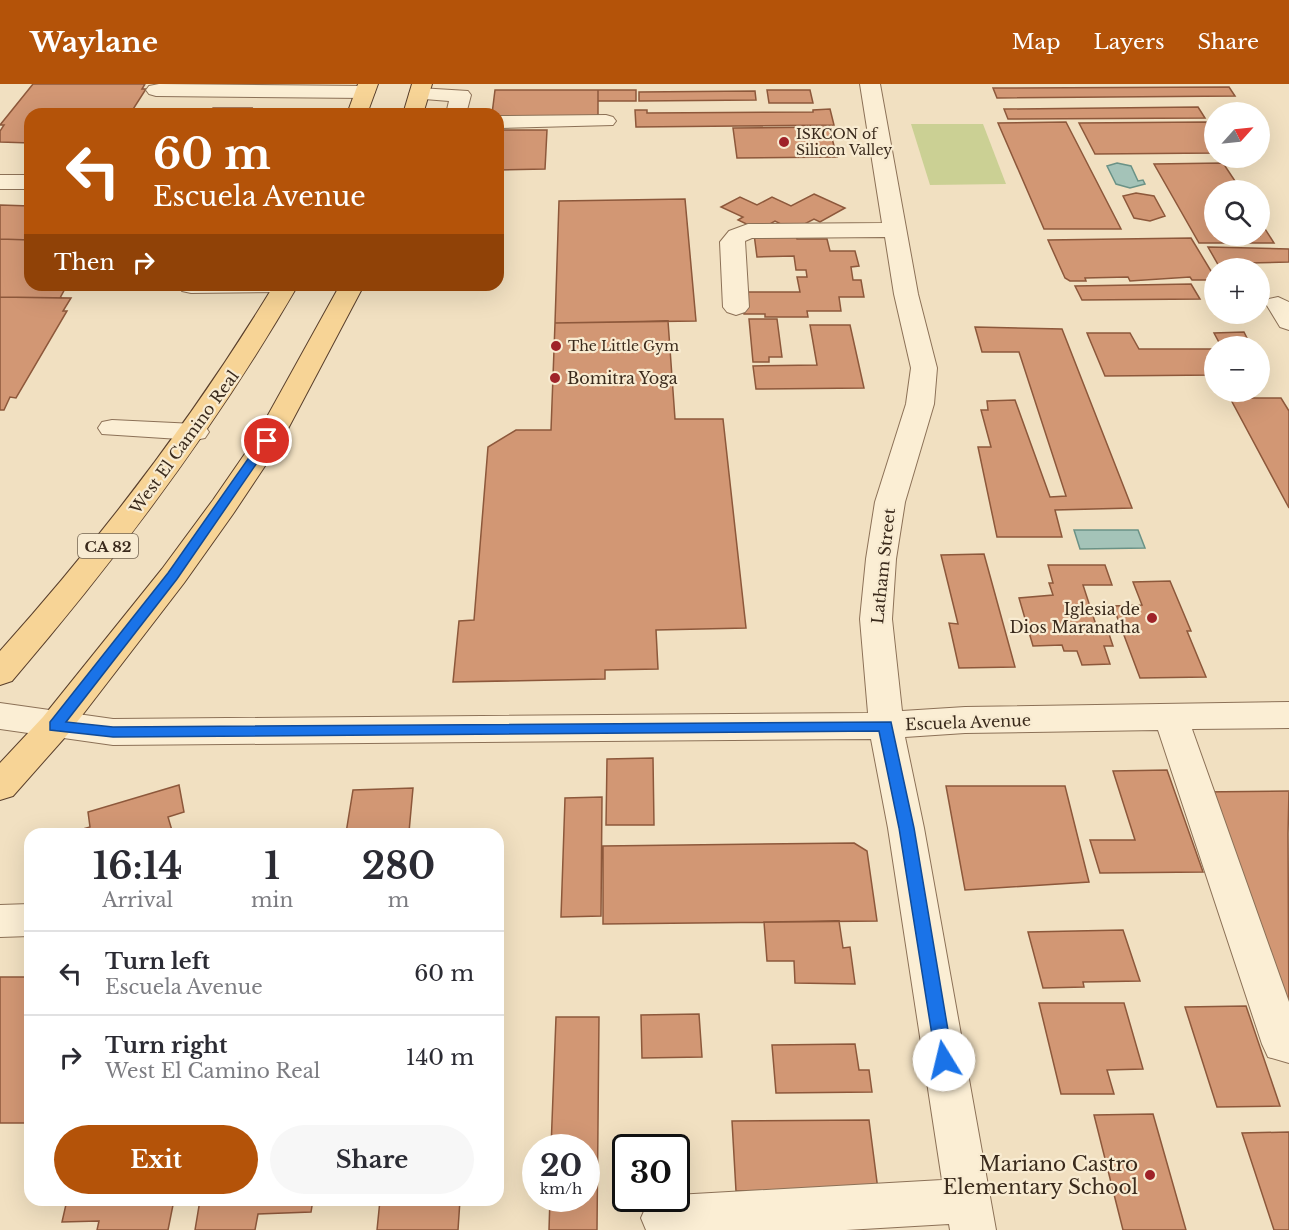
<!DOCTYPE html>
<meta charset="utf-8">
<style>
:root{--surface:#fff;--page:#f7f7f7;--text:#2b2b33;--muted:#7c7c81;--line:#e1e1e2;--accent:#b45309}
body{margin:0;font-family:"Libre Baskerville",serif;background:var(--page);color:var(--text);height:100vh;display:flex;flex-direction:column;font-size:22px;white-space:nowrap}
*{box-sizing:border-box;margin:0}
p{font-size:20px;color:var(--muted)}
.icon{flex:none;width:33px;height:33px;fill:none;stroke:currentColor;stroke-width:2;stroke-linecap:round;stroke-linejoin:round}
.map{position:relative;flex:1;overflow:hidden}
.side{position:absolute;left:24px;top:744px;width:480px;height:378px;display:flex;flex-direction:column;background:var(--surface);border-radius:18px;box-shadow:0 6px 24px #0002}
.side>*{flex:none}
.top-card{position:absolute;left:24px;top:24px;width:480px;height:183px;border-radius:18px;box-shadow:0 6px 24px #0002;background:#b45309;color:#fff;overflow:hidden}
.needle{width:39px;rotate:63deg}
.fabs{position:absolute;left:1204px;top:18px;display:grid;gap:12px}
.fabs a{display:grid;place-items:center;width:66px;height:66px;border-radius:50%;background:var(--surface);box-shadow:0 6px 24px #0002;font-size:30px}
.speed{position:absolute;left:522px;top:1050px;display:flex;gap:12px;font-size:30px;font-weight:700;text-align:center}
.speed>*{display:grid;place-content:center;width:78px;height:78px;border-radius:50%;background:var(--surface);box-shadow:0 6px 24px #0002;line-height:1}
.speed small{font-size:15px;font-weight:400}
.speed .limit{border:3px solid #111;border-radius:9px;background:#fff;color:#111}
.pin{position:absolute;display:grid;place-items:center;width:51px;height:51px;color:#fff;margin:-26px;border:3px solid #fff;border-radius:50%;box-shadow:0 2px 6px #0007}
.me{position:absolute;width:66px;margin:-33px;rotate:351deg;stroke-linejoin:round;filter:drop-shadow(0 0 4px #0008)}
.turn{display:flex;align-items:center;gap:21px;height:126px;padding:0 30px;font-size:27px}
.turn .icon{width:78px;height:78px;stroke-width:2.5}
.turn b{display:block;font-size:42px;line-height:51px}
.then{display:flex;align-items:center;height:57px;padding:0 30px;background:#0003;gap:12px;font-size:22px}
.eta{display:flex;justify-content:space-evenly;align-items:center;height:102px;text-align:center}
.eta b{font-size:36px;font-weight:700;line-height:42px}
.button{display:flex;gap:12px;margin-top:auto;padding:12px 30px}
.button a{flex:1;height:69px;border-radius:36px;background:var(--accent);color:#fff;font-size:24px;font-weight:700;line-height:69px;text-align:center}
.button a+a{background:var(--page);color:var(--text)}
ul{padding:0;list-style:none}
li{display:flex;align-items:center;gap:18px;height:84px;padding:0 30px;border-top:2px solid var(--line)}
li div{flex:1}
li b{display:block;font-size:22px}
li em{font-style:normal}
header{display:flex;align-items:center;gap:36px;box-sizing:border-box;height:84px;padding:0 30px;background:var(--accent);color:#fff}
header strong{font-size:28px}
nav{display:flex;gap:33px;margin-inline-start:auto;font-size:21px}
.map>svg:first-child{display:block}
</style>
<header>
<strong>Waylane</strong>
<nav><a>Map</a><a>Layers</a><a>Share</a></nav>
</header>
<div class="map">
<svg width="1289" height="1146" viewBox="0 0 1289 1146">
<rect width="100%" height="100%" fill="#f1e0c1"/>
<path fill="#cbd094" d="M983 40 1006 100 930 101 911 40Z"/>
<path fill="#a4c3b8" stroke="#6a9286" stroke-width="1.5" d="M1117 79 1131 82 1138 97 1143 96 1145 100 1130 104 1116 100 1107 82Z
M1074 446H1138L1145 464 1080 465Z"/>
<path fill="#d29774" stroke="#8d583b" stroke-width="1.5" d="M33 0H145L142 5H146L130 30H30V59L0 58V47L4 41H0Z
M1229 3 1235 12 997 14 993 4Z
M495 6H598V32H498V30H492Z
M598 6H636V17H598Z
M767 6H810L813 19H769Z
M755 7 756 16 639 17V8Z
M1198 23 1205 34 1008 35 1004 25Z
M213 24H252L249 30H209Z
M830 25 834 41 636 43 635 26H647V29L813 28V26Z
M1066 38 1121 145H1044L998 39Z
M1206 38 1215 52V69L1095 70 1079 39Z
M829 43 837 73 737 74 733 44Z
M498 46H547L545 85 498 86Z
M1223 79 1241 106H1215V152H1260V137L1274 159H1199L1154 80Z
M1136 109 1154 112 1165 132 1150 137 1134 134 1123 112Z
M814 110 845 124 820 138 814 135 793 146 775 137 759 146 738 136 743 133 721 123 740 113 757 121 772 113 791 122Z
M685 115 696 237 555 239 559 117Z
M0 121 30 122V156L0 155Z
M754 150H796L797 155H827L830 167H855L859 182 851 183 853 196H861L864 213H839L841 227H807L808 233H765V230H744L741 208H800L797 193H807L806 186H796L794 172 757 173Z
M1191 154 1214 192 1208 193 1209 196H1192L1190 193 1130 197 1128 193 1085 194 1086 197H1070L1065 194 1048 156Z
M0 155 30 156V201H67L60 214 0 213Z
M1208 163 1289 165V178L1249 179 1252 184H1220Z
M1191 200 1200 215 1082 216 1075 202Z
M0 213 71 214 63 227H67L16 314 10 313 4 326H0Z
M749 235H777L782 273H769V278H753Z
M668 237 675 335H723L746 544 656 546 658 585 605 586V595L453 598 459 537 474 536 488 363 516 346H551L555 239Z
M810 241H850L864 304 756 305 753 282 817 281Z
M975 243 1062 245 1132 424 1055 426 1062 453H997L978 363H991L981 326H988L987 317 1015 316 1050 413 1066 412 1019 268H982Z
M1244 248 1251 262H1221L1214 249Z
M1087 249H1130L1139 265H1215V291L1105 292Z
M1230 314H1281L1289 327V424Z
M984 470 1015 583 959 584 949 539 958 540 941 471Z
M1048 481H1105L1112 501H1083L1096 541H1106L1113 562H1104L1110 580 1082 581 1077 567H1064L1062 561 1033 562 1019 514 1053 511 1049 499H1053Z
M1170 497 1191 547H1187L1206 593 1140 594 1113 522 1142 521 1133 498Z
M653 674 654 741H606L607 675Z
M1167 686 1203 788 1100 789 1090 756H1135L1113 687Z
M179 701 184 728 168 733 173 750H65L90 743 88 728Z
M946 702H1065L1089 798 965 806Z
M413 704 409 748H399V750L346 749 353 706Z
M1289 707 1288 750 1289 944 1201 708Z
M602 713 601 832 561 833 565 714Z
M854 759 867 767 877 837 603 840V762Z
M839 837 843 864 850 863 855 900 795 899 794 877H767L764 838Z
M1123 846 1140 897 1083 898 1084 903 1043 904 1028 848Z
M0 893H30V1039H0Z
M1039 919H1124L1143 985 1107 986 1114 1010H1061Z
M1246 922 1280 1022 1217 1023 1185 923Z
M699 930 702 973 642 974 641 931Z
M556 933H599L597 1146H549L550 1114H586V1064H551Z
M855 960 859 986H869L872 1008 776 1009 772 961Z
M1153 1030 1186 1146H1123L1094 1031Z
M869 1036 878 1106 736 1107 732 1037Z
M1289 1048V1146H1274L1242 1049Z
M67 1116H174L168 1146H97L99 1137 62 1138Z
M200 1116H313L311 1128 258 1130 255 1146H195Z
M380 1116H460L458 1146H377Z"/>
<g fill="none" stroke-linecap="round" stroke-linejoin="round">
<g stroke="#8c7157" stroke-width="2">
<path id="minor" d="M159 0 365 2 372 4 375 8 372 12 365 14 156 12 149 10 146 6 149 2Z
M860 0H880L918 210 937 284 934 320 905 418 896 475 892 535 902 627 965 623 1289 618V644L1192 645 1289 918V979L1268 973 1262 960 1158 646 965 649 905 653 924 744 996 1146H950L949 1140 846 1146H646L641 1134 648 1118 657 1114H676V1111L942 1096 888 744 871 655 113 661 0 645V619L113 635 868 629 860 535 866 475 875 418 906 320 911 284 894 210 885 153 752 154 745 157 749 223 745 228 736 231 727 228 723 223 720 158 729 147 748 140 882 139Z
M419 4 468 7 471 11 466 30H446L449 17 412 14 409 10 412 6Z
M606 31 613 33 616 37 613 41 498 44V32Z
M0 91H30V105H0Z
M298 201 295 206 286 208 191 209 182 207 179 202Z
M1278 213 1289 218V246L1280 243 1266 220 1269 215Z
M112 336 195 340 205 342 209 348 205 354 195 356 102 350 98 344 102 338Z
M30 820V852L0 853V821Z"/>
</g>
<g stroke="#593f2c" stroke-width="2">
<path id="major" d="M358 0H378L367 30H347Z
M412 0H432L423 30H403Z
M274 201H298C216 343 118 473 12 597L0 601V567C102 453 194 333 274 201Z
M340 201H364L281 358 233 430 184 499 67 651 13 712 0 716V679L43 633 162 485 213 416 253 358Z"/>
</g>
<use href="#minor" fill="#fbeed4" fill-rule="evenodd"/>
<use href="#major" fill="#f7d496" fill-rule="evenodd"/>
</g>
<path fill="#1a73e8" stroke="#114b97" stroke-width="1.5" d="M262 355 272 357 177 495 66 638 113 643 891 638 914 744 953 976 950 982 944 984 938 982 936 976 899 744 879 647 113 653 50 646V638L168 489Z"/>
<g fill="#9f2329" stroke="#f8ebd1" stroke-width="2">
<circle cx="784" cy="58" r="6"/>
<circle cx="556" cy="262" r="6"/>
<circle cx="555" cy="294" r="6"/>
<circle cx="1152" cy="534" r="6"/>
<circle cx="1150" cy="1091" r="6"/>
</g>
<g text-anchor="middle" dominant-baseline="central" stroke-width="4.5" stroke-linejoin="round" paint-order="stroke">
<g font-size="14" fill="#3a2a1c" stroke="#f8ebd1" text-anchor="start">
<text x="796" y="50">ISKCON of<tspan x="796" dy="16">Silicon Valley</tspan></text>
<text x="568" y="262">The Little Gym</text>
</g>
<rect fill="#f8ebd1" stroke="#736452" stroke-width="1.5" x="78" y="450" width="60" height="24" rx="4.5"/>
<g font-size="15" font-weight="bold" fill="#3a2a1c">
<text x="108" y="462">CA 82</text>
</g>
<g font-size="16" fill="#3a2a1c" stroke="#f8ebd1" text-anchor="start">
<text x="567" y="294">Bomitra Yoga</text>
<text x="1140" y="525" text-anchor="end">Iglesia de<tspan x="1140" dy="18">Dios Maranatha</tspan></text>
</g>
<g font-size="16" fill="#3a2a1c" stroke="#f8ebd1">
<text transform="translate(184 358) rotate(-54)">West El Camino Real</text>
<text transform="translate(883 482) rotate(-84)">Latham Street</text>
<text transform="translate(968 638) rotate(-2)">Escuela Avenue</text>
</g>
<g font-size="20" fill="#3a2a1c" stroke="#f8ebd1" text-anchor="end">
<text x="1138" y="1080">Mariano Castro<tspan x="1138" dy="23">Elementary School</tspan></text>
</g>
</g>
</svg>
<div class="fabs">
<a><svg class="needle" viewBox="-14 -14 28 28"><path d="M0-13l5 13h-10z" fill="#e53935"/><path d="M0 13l5-13h-10z" fill="#7c7c81"/></svg></a>
<a><svg class="icon" aria-label="search" viewBox="0 0 24 24"><circle cx="10" cy="10" r="6"/><path d="M15 15l6 6"/></svg></a>
<a>+</a>
<a>−</a>
</div>
<div class="speed"><div>20<small>km/h</small></div><div class="limit">30</div></div>
<div class="pin" style="left:267px;top:357px;background:#d93025"><svg class="icon" aria-label="arrive" viewBox="0 0 24 24"><path d="M6 21V4h12l-3 4 3 4H6"/></svg></div>
<svg class="me" style="left:944px;top:976px" viewBox="-20 -20 40 40"><circle r="19" fill="#fff"/><path d="M0-13L10 11 0 6-10 11z" fill="#1a73e8"/></svg>
<div class="top-card">
<div class="turn"><svg class="icon" aria-label="left" viewBox="0 0 24 24"><path d="M17 20v-9H6M10 6l-5 5 5 5"/></svg><div><b>60 m</b>Escuela Avenue</div></div>
<div class="then">Then<svg class="icon" aria-label="right" viewBox="0 0 24 24"><path d="M7 20v-9h11M14 6l5 5-5 5"/></svg></div>
</div>
<section class="side">
<div class="eta">
<div><b>16:14</b><p>Arrival</p></div>
<div><b>1</b><p>min</p></div>
<div><b>280</b><p>m</p></div>
</div>
<ul>
<li><svg class="icon" aria-label="left" viewBox="0 0 24 24"><path d="M17 20v-9H6M10 6l-5 5 5 5"/></svg><div><b>Turn left</b><p>Escuela Avenue</p></div><em>60 m</em></li>
<li><svg class="icon" aria-label="right" viewBox="0 0 24 24"><path d="M7 20v-9h11M14 6l5 5-5 5"/></svg><div><b>Turn right</b><p>West El Camino Real</p></div><em>140 m</em></li>
</ul>
<div class="button"><a>Exit</a><a>Share</a></div>
</section>
</div>
